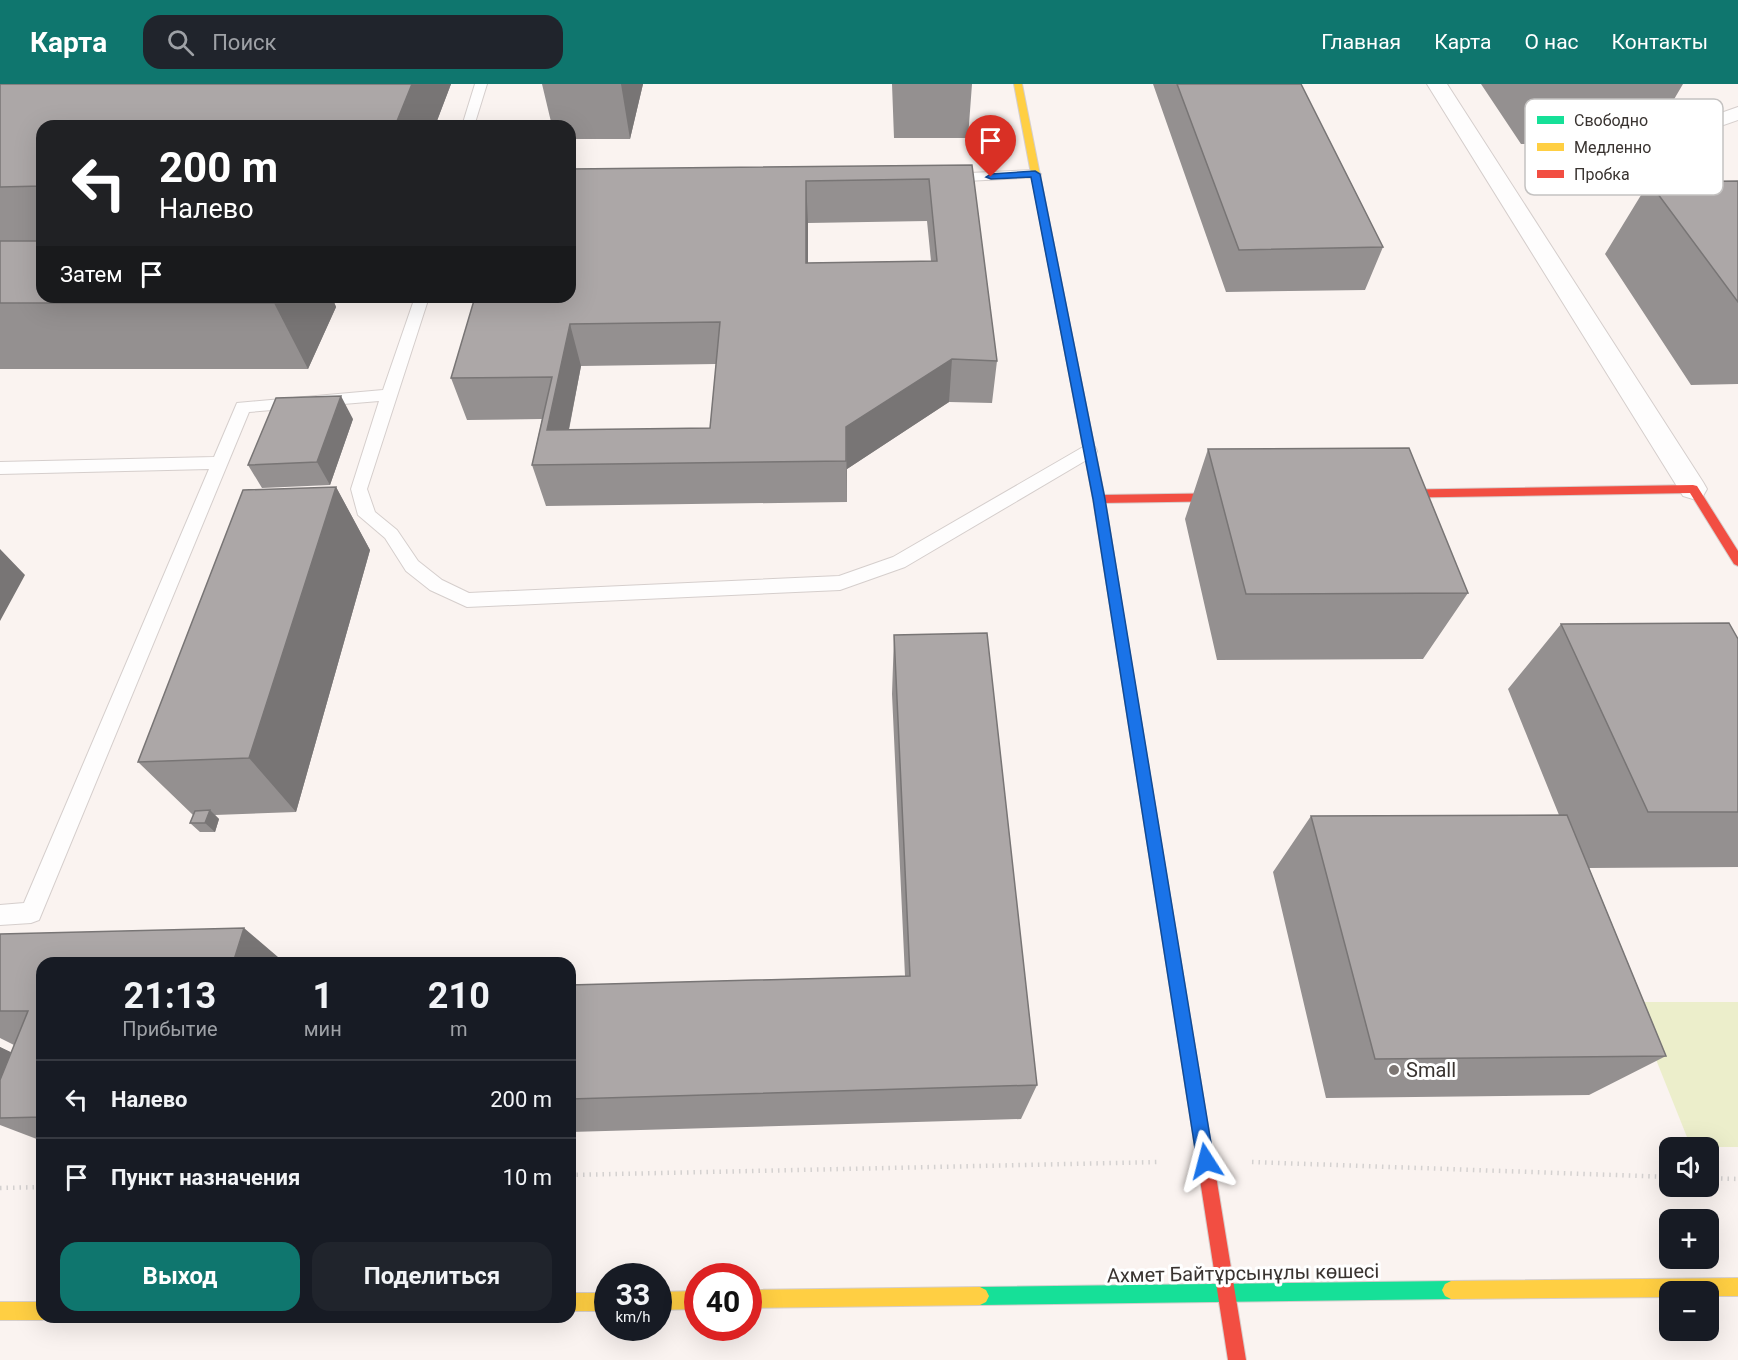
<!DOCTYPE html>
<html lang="ru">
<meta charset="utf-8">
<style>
:root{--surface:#171b24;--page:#20242c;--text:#f1f3f6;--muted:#9ea1a6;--line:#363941;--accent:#0f766e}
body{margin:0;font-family:Roboto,sans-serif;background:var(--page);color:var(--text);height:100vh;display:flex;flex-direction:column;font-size:22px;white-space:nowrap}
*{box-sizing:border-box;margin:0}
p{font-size:20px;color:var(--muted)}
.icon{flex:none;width:33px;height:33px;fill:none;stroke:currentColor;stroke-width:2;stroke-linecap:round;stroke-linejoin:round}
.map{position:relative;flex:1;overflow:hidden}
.side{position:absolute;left:36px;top:873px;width:540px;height:366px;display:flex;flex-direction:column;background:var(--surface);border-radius:18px;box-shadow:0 6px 24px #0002}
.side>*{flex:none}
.top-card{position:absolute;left:36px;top:36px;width:540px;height:183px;border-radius:18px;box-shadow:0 6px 24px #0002;background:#202124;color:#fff;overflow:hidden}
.fabs{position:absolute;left:1659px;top:1053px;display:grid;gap:12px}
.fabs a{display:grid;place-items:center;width:60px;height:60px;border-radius:12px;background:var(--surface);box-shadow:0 6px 24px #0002;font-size:30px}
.speed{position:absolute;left:594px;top:1179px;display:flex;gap:12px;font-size:30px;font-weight:700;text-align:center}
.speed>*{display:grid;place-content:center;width:78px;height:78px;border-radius:50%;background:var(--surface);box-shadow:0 6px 24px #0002;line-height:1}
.speed small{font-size:15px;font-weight:400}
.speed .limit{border:9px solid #d22;background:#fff;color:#111}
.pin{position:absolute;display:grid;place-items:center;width:51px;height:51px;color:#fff;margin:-62px -26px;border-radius:50% 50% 50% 0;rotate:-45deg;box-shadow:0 0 6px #0007}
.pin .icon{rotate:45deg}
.me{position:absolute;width:66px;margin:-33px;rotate:351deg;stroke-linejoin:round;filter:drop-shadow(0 0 4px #0008)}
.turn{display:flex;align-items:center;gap:21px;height:126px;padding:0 24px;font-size:27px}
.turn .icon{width:78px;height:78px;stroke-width:2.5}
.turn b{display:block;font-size:42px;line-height:51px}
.then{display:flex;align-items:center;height:57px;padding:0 24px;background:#0003;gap:12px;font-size:22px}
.eta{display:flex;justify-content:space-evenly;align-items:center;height:102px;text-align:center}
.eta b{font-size:36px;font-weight:700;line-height:42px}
.primary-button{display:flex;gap:12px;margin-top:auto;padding:12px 24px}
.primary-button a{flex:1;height:69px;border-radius:18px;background:var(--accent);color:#fff;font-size:24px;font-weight:700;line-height:69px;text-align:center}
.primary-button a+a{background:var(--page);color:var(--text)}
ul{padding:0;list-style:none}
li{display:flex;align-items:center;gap:18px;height:78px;padding:0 24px;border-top:2px solid var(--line)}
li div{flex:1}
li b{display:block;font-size:22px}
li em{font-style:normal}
header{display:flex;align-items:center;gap:36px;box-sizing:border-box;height:84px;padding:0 30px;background:var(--accent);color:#fff}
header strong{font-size:28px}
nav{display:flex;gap:33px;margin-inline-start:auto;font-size:21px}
.search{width:420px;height:54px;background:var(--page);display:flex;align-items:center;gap:15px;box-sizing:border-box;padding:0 21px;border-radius:18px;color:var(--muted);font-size:22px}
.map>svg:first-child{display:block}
</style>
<header>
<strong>Карта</strong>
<div class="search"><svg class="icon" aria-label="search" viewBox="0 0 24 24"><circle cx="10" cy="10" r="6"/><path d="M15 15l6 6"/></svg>Поиск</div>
<nav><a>Главная</a><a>Карта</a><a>О нас</a><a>Контакты</a></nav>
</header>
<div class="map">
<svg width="1738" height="1276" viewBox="0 0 1738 1276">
<rect width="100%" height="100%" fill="#faf3f0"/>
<path fill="#eceecb" d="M1633 918H1738V1063H1691Z"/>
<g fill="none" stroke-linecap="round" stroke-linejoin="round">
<g stroke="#d5cecc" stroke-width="2">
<path id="lane" d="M475 0H487L474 42H462Z
M1035 86 1041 90 1040 93 948 98 942 94 948 90Z
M415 213H429L367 405 375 428 397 446 418 477 442 496 469 509 839 492 893 473 1083 363H1095L1097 367 1095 371 905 483 840 506 467 523 430 506 406 487 385 454 358 431 351 405 379 317 249 328 39 836 31 839 0 841V821L24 819 209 385 0 390V378L214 373 237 319 383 306Z"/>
</g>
<g stroke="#d5cecc" stroke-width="2">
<path id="street" d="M1427 0H1447L1703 398 1707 405 1703 412 1693 415 1683 412Z
M1738 23V36L1715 44 1681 82 1738 153V175L1730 173 1658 82 1701 36Z"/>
</g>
<g stroke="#d5cecc" stroke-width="2">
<path id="fast" d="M1065 239 1070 242 1105 415 1123 528 1117 533 1111 528 1093 415 1060 242Z
M1451 1197 1457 1200 1460 1206 1457 1212 1451 1215 980 1221 974 1218 971 1212 974 1206 980 1203Z"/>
</g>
<g stroke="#d5cecc" stroke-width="2">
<path id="slow" d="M1014 0H1022L1070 242 1065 245 1060 242Z
M1117 523 1123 528 1203 1012 1201 1018 1195 1020 1189 1018 1187 1012 1111 528Z
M1738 1194V1212H1708V1208H1670V1213L1451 1215 1445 1212 1442 1206 1445 1200 1451 1197Z
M980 1203 986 1206 989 1212 986 1218 980 1221 748 1224V1206Z
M698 1207V1225L658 1226V1208Z
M570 1209H608V1227H570Z
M0 1218H42V1233H49L42 1236H0Z"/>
</g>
<g stroke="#d5cecc" stroke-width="2">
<path id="jam" d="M1693 401 1697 402 1738 467V482L1734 480 1690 409 1383 414 1377 410 1383 406Z
M1236 409 1242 413 1236 417 1099 419 1093 415 1099 411Z
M1195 1004 1201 1006 1203 1012 1246 1276H1228L1187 1012 1189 1006Z"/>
</g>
<path stroke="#d4d1d0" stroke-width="4.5" stroke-dasharray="1.5 5" stroke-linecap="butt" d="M1252 1078 1670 1093
M570 1091 1160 1078
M1708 1094 1738 1095
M0 1104 42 1103"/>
<use href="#lane" fill="#fefdfd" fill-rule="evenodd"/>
<use href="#street" fill="#fefdfd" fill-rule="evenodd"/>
<use href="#fast" fill="#16e098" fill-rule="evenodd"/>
<use href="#slow" fill="#ffcf43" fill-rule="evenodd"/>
<use href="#jam" fill="#f24e42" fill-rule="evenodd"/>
</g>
<path fill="#949090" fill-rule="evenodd" d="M0 0H451L435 42H42V213H332L336 223 308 285H0Z
M542 0H643L630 55H570V42H552Z
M892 0H972L968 54H894Z
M1153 0H1301L1383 163 1365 206 1226 208Z
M1481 0H1683L1649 58 1521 60Z
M972 81 997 277 992 319 949 318 847 385V418L546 422 532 381 542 335 467 336 451 294 570 85ZM927 137 931 177 808 179V139ZM716 280 710 344 569 346 581 282Z
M1738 97V300L1691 301 1605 170 1649 98Z
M353 335 330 401 262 404 248 381Z
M1208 365 1468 509 1423 575 1217 576 1185 435Z
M336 403 370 466 296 728 215 731 219 735 215 748H200L190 739 193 731 138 678Z
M1561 540 1738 555V783L1589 784 1666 972 1589 1011 1326 1014 1273 788 1311 732 1559 731 1508 605Z
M894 551 1037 1001 1021 1035 570 1048V901L905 892 892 610Z
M0 850 42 879V1057L0 1041V963L11 969 14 961 0 954Z"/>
<path fill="#787575" d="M412 0H451L435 42H395Z
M621 0H643L630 55Z
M806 97 808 139V222L806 179Z
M278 213H332L336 223 308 285 274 219Z
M570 240 581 282 562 380 547 346Z
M952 275 949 318 847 385V418L846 343Z
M341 312 353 335 330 401 317 378Z
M336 403 370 466 296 728 249 674Z
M0 465 25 491 0 537Z
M210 726 219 735 215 748 205 739Z
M244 844 285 879H233Z
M0 963 15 970 0 1005Z"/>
<path fill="#aca7a7" stroke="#787575" stroke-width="1.5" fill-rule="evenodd" d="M0 0H412L395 42H42V102L0 103Z
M1177 0H1301L1383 163 1239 166Z
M972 81 997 277 952 275 846 343V377L532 381 552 293 451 294 475 213H570V85ZM929 95 937 177 806 179V97ZM720 238 710 344 547 346 570 240Z
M1738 97V218L1649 98Z
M0 157H42V213H278L274 219H0Z
M341 312 317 378 248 381 276 314Z
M1409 364 1468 509 1246 510 1208 365Z
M336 403 249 674 138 678 243 406Z
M1729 539 1738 555V728H1648L1561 540Z
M987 549 1037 1001 570 1015V901L910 892 894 551Z
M210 726 205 739H190L195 727Z
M1567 731 1666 972 1375 975 1311 732Z
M244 844 233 879H42V1033L0 1034V996L28 927H0V850Z"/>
<path fill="#1a73e8" stroke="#114b97" stroke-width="1.5" d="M1035 87 1040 90 1105 415 1214 1077 1212 1083 1206 1085 1199 1083 1197 1077 1093 415 1031 93 991 95 986 93 991 90Z"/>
<circle fill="#7d7673" stroke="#fff" stroke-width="2" cx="1394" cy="986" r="6"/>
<g text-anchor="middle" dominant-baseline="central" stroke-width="6" stroke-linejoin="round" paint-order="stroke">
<g font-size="20" fill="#393330" stroke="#fff" text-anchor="start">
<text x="1406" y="986">Small</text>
</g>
<g font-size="20" fill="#393330" stroke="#fff">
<text transform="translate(1243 1189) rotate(-1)">Ахмет Байтұрсынұлы көшесі</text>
</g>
</g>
<rect x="1525" y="15" width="198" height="96" rx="9" fill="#fff" stroke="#c4c2c1" stroke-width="1.5"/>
<rect x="1537" y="32" width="27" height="8" fill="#16e098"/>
<rect x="1537" y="59" width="27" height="8" fill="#ffcf43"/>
<rect x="1537" y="86" width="27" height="8" fill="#f24e42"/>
<g font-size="16" fill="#393330">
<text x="1574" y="42">Свободно</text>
<text x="1574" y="69">Медленно</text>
<text x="1574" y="96">Пробка</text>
</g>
</svg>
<div class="fabs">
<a><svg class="icon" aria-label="sound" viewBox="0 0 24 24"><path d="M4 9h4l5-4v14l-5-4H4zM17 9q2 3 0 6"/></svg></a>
<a>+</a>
<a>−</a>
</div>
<div class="speed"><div>33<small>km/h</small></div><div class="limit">40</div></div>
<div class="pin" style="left:991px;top:93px;background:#d93025"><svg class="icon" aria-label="arrive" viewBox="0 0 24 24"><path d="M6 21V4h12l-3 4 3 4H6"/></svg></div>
<svg class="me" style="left:1206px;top:1077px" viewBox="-20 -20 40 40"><path d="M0-17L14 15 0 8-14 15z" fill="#1a73e8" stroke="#fff" stroke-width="4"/></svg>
<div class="top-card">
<div class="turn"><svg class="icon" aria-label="left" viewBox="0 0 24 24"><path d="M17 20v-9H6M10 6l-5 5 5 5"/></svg><div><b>200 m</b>Налево</div></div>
<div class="then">Затем<svg class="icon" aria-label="arrive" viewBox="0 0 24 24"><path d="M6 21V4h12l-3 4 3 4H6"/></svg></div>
</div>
<section class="side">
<div class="eta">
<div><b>21:13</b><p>Прибытие</p></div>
<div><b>1</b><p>мин</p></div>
<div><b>210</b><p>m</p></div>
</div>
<ul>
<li><svg class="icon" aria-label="left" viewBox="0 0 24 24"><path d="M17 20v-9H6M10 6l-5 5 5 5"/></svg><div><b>Налево</b></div><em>200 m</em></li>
<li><svg class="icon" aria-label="arrive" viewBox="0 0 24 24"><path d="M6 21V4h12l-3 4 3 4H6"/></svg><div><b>Пункт назначения</b></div><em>10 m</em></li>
</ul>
<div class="primary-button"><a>Выход</a><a>Поделиться</a></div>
</section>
</div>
